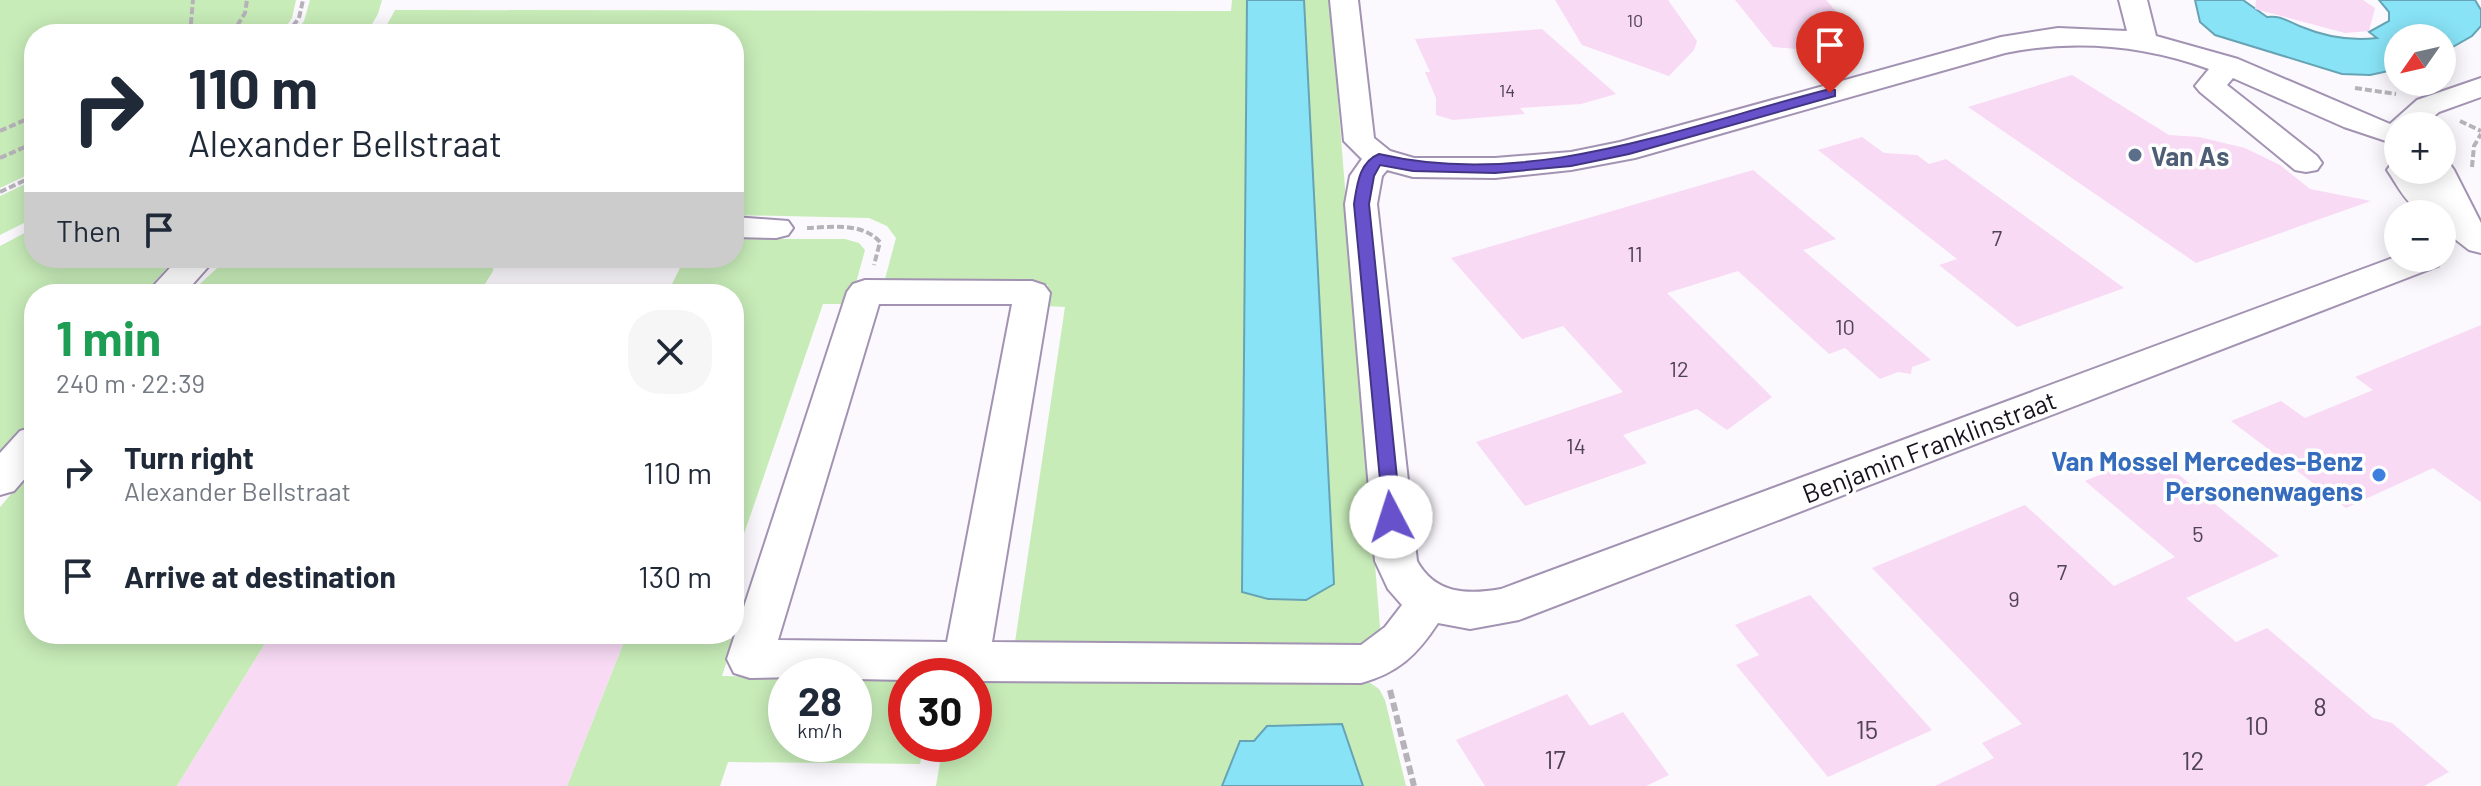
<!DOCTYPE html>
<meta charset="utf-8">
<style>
:root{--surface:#fff;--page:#f6f6f7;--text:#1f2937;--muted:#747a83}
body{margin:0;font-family:Barlow,sans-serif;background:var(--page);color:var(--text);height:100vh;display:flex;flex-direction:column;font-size:30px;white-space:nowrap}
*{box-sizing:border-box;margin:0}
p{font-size:26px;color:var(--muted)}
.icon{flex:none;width:44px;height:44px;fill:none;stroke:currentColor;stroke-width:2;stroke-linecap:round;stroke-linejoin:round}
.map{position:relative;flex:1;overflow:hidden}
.details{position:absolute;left:24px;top:284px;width:720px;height:360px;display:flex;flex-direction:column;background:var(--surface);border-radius:32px;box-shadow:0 4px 20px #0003}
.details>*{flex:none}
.hud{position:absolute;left:24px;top:24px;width:720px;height:244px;border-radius:32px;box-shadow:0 4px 20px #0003;background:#fff;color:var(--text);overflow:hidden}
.needle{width:52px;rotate:236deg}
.buttons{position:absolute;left:2384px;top:24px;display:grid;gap:16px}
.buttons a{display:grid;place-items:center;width:72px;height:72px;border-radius:50%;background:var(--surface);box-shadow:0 4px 20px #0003;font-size:40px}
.speed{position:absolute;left:768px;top:658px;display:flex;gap:16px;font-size:40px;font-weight:700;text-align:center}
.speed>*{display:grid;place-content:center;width:104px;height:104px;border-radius:50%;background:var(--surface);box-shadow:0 4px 20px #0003;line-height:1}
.speed small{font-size:20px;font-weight:400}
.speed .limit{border:12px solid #d22;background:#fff;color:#111}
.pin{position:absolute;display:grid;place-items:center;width:68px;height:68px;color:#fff;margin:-82px -34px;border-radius:50% 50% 50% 0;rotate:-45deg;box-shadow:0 0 8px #0007}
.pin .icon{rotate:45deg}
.me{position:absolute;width:88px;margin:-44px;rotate:355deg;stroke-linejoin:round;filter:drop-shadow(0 0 6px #0008)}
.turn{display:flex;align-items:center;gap:28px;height:168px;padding:0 32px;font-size:36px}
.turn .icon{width:104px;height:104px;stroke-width:2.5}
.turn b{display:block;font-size:56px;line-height:68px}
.then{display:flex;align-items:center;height:76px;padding:0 32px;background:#0003;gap:16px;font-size:30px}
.round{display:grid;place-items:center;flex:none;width:84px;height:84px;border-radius:32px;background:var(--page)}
.headline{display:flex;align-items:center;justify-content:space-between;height:136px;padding:0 32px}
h1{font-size:48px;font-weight:700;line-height:60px;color:#1e9e55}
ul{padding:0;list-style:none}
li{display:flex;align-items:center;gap:24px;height:104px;padding:0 32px}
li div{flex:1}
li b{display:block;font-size:30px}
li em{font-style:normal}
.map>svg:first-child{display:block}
</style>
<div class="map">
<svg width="2481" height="786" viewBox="0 0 2481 786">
<rect width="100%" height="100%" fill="#fbf8fe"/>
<path fill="#c7ecb8" d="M0 0H296L292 18 281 34H34V172L0 188Z
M310 0H382L378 14 366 34H295L304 21Z
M1232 0H1247L1242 592 1334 584 1304 0H1330L1380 627 1378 633 1362 646 1015 642 1065 307 1045 306 1048 285 884 283 896 238 887 226 869 218 734 215V34H382L395 10H406L1231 11Z
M34 180V218L0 235V196Z
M34 228V258H175L144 294H34V422L0 461V246Z
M734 239H845L859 243 865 250 856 283H852L845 304H823L734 563V361L741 344 734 343V294H667L685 258H734Z
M228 258H494L493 271 479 294H189Z
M34 467V634H271L177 786H0V507Z
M627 634H710L709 639H734L722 676 786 677V744H854V678L906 679V744H924L920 764 728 762 720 786H567Z
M974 679 1366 680 1379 689 1385 700 1406 786H1363L1341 724 1267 726 1254 741 1240 742 1222 786H936L943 744H974Z"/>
<path fill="#88e3f6" stroke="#66a4b5" stroke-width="2" d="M1247 0H1304L1334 584 1306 600 1268 599 1242 592Z
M2195 0H2243L2267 17C2282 15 2288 22 2302 27 2326 37 2351 41 2377 38L2369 32 2389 21V12L2379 0H2475L2481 10V26L2472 36 2442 53V38H2398V69L2370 75 2342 74 2215 35 2200 22Z
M1342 724 1363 786H1222L1240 741H1254L1267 726Z"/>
<path fill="#f8daf5" d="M1555 0H1668L1697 41 1694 50 1669 76 1582 45Z
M1735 0H1826L1856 34 1798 49 1773 47Z
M2256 0H2363L2375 8 2369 31 2345 33 2255 9Z
M1542 29 1616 94 1581 104 1520 108 1525 114 1453 120 1436 115V98L1425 72H1430L1415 39Z
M2072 75 2169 135 2199 137 2245 148 2280 165 2310 189 2371 201 2196 263 1968 107Z
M1862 137 1884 153 1917 155 1929 164 1946 159 2124 288 2017 327 1939 265 1957 259 1818 150Z
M1753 170 1836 239 1803 250 1931 360 1912 367 1911 374 1898 372 1880 379 1845 348 1829 354 1738 271 1667 293 1772 397 1727 430 1697 409 1623 435 1647 463 1525 506 1476 442 1623 392 1563 326 1522 339 1451 258Z
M2481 325V502L2433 468 2346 508 2231 421 2281 401 2305 418 2373 390 2355 377Z
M2152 453 2279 556 2186 598 2236 642 2267 628 2373 718 2392 723 2449 772 2424 786H1935L1994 758 1982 743 2022 724 1872 568 2025 505 2114 586 2175 557 2085 481Z
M1810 595 1932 730 1828 777 1736 665 1759 655 1735 625Z
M271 634H627L567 786H177Z
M1567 694 1590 726 1623 712 1669 775 1646 786H1485L1456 740Z"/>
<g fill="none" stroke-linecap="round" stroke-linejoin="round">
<g stroke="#a393b2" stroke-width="4">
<path id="minor" d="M1330 0H1358L1374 138 1390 151 1414 158H1495L1571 152 1620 142 2001 37 2058 28 2127 31 2119 0H2147L2156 36 2238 59 2390 124 2417 100 2481 78V97L2439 112 2422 126H2398V145L2344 127 2233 78 2227 85 2317 156 2322 163 2317 170 2306 172 2295 170 2200 92 2195 86 2209 69C2143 45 2074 39 2005 53L1635 158 1571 170 1495 178 1413 177 1387 170 1382 176 1377 204 1417 561C1435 594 1467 595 1501 589L2398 256 2443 258 2438 266 1519 620 1470 629 1438 623C1417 655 1398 673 1361 683L974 681V676H906V680L854 679V676L750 678 734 673 727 659 847 292 853 284 865 280 1032 281 1044 285 1050 293 992 642 1361 645 1385 627 1402 605 1388 589 1375 561 1345 204 1350 176 1362 159 1344 141ZM879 304H1012L947 642 778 640Z
M2442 161 2449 163 2454 170 2481 223V253L2469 250 2442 229V214C2409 214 2404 195 2387 170L2392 163 2398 162V170H2419L2427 181 2422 170H2442Z
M734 217 788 221 793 228 788 235 776 238 734 237Z
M179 258H216L184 294H146Z
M34 427V468L14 491 0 495V453L20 431Z"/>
</g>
<path stroke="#b6b2ba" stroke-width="4" stroke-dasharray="7 3" stroke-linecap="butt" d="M190 34 193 0
M232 34 245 13 247 0
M287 34 299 18 303 0
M2355 88 2396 94
M2460 121 2481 131
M0 131 34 116
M0 158 34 143
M2472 167 2474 146 2481 134
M0 192 34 176
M807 228C832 227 862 222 880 242L874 265"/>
<path stroke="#b6b2ba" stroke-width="6" stroke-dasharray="9 4" stroke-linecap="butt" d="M1390 690 1414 786"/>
<use href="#minor" fill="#fff" fill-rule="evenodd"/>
</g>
<path fill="#6752cb" stroke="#433584" stroke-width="2" d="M1830 89 1835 90V96L1629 154 1571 166 1495 173 1413 171 1380 165 1374 176 1369 204 1401 517 1398 522H1384L1354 204C1357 185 1359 162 1379 154 1532 190 1684 126 1830 89Z"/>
<circle fill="#5c6f8a" stroke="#fff" stroke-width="3" cx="2135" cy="155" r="8"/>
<circle fill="#3f7fe0" stroke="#fff" stroke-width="3" cx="2379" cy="475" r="8"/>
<g text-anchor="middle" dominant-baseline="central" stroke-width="7" stroke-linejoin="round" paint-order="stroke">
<g font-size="18" fill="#504454">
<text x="1635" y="20">10</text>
<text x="1507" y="90">14</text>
</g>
<g font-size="22" fill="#504454">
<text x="1997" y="237">7</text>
<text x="1635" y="253">11</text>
<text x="1845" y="326">10</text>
<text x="1679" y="368">12</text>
<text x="1576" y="445">14</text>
<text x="2198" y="533">5</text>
<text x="2062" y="571">7</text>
<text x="2014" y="598">9</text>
</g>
<g font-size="26" font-weight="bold" fill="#4e5e75" stroke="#fff" text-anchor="start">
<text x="2151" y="155">Van As</text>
</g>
<g font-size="26" fill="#18121e" stroke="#fff">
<text transform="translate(1929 446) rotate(-21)">Benjamin Franklinstraat</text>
</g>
<g font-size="26" font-weight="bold" fill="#366cbe" stroke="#fff" text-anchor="end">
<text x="2363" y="460">Van Mossel Mercedes-Benz<tspan x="2363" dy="30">Personenwagens</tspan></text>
</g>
<g font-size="26" fill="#504454">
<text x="2320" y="705">8</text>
<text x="2257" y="724">10</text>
<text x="1867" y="728">15</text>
<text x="1555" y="758">17</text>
<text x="2193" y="759">12</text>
</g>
</g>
</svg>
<div class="buttons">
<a><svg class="needle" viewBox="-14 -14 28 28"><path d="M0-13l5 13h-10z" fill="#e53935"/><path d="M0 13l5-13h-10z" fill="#747a83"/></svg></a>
<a>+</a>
<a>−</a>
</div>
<div class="speed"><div>28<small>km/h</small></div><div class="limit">30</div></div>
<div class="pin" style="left:1830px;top:93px;background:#d93025"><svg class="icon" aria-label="arrive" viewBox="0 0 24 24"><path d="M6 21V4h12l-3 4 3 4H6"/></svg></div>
<svg class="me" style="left:1391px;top:517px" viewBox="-20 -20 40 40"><circle r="19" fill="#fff"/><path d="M0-13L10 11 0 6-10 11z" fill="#6752cb"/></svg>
<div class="hud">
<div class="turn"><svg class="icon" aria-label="right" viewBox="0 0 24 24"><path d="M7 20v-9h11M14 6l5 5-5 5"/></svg><div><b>110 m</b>Alexander Bellstraat</div></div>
<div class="then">Then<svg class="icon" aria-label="arrive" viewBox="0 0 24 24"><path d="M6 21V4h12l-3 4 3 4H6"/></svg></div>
</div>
<section class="details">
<div class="headline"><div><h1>1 min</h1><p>240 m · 22:39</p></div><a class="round"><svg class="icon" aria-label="close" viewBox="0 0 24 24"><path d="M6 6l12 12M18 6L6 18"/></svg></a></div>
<ul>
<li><svg class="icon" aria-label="right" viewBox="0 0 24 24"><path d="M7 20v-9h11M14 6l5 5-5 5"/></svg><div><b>Turn right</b><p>Alexander Bellstraat</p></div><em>110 m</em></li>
<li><svg class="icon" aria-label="arrive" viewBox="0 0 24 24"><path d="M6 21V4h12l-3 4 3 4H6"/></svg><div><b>Arrive at destination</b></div><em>130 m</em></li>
</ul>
</section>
</div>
